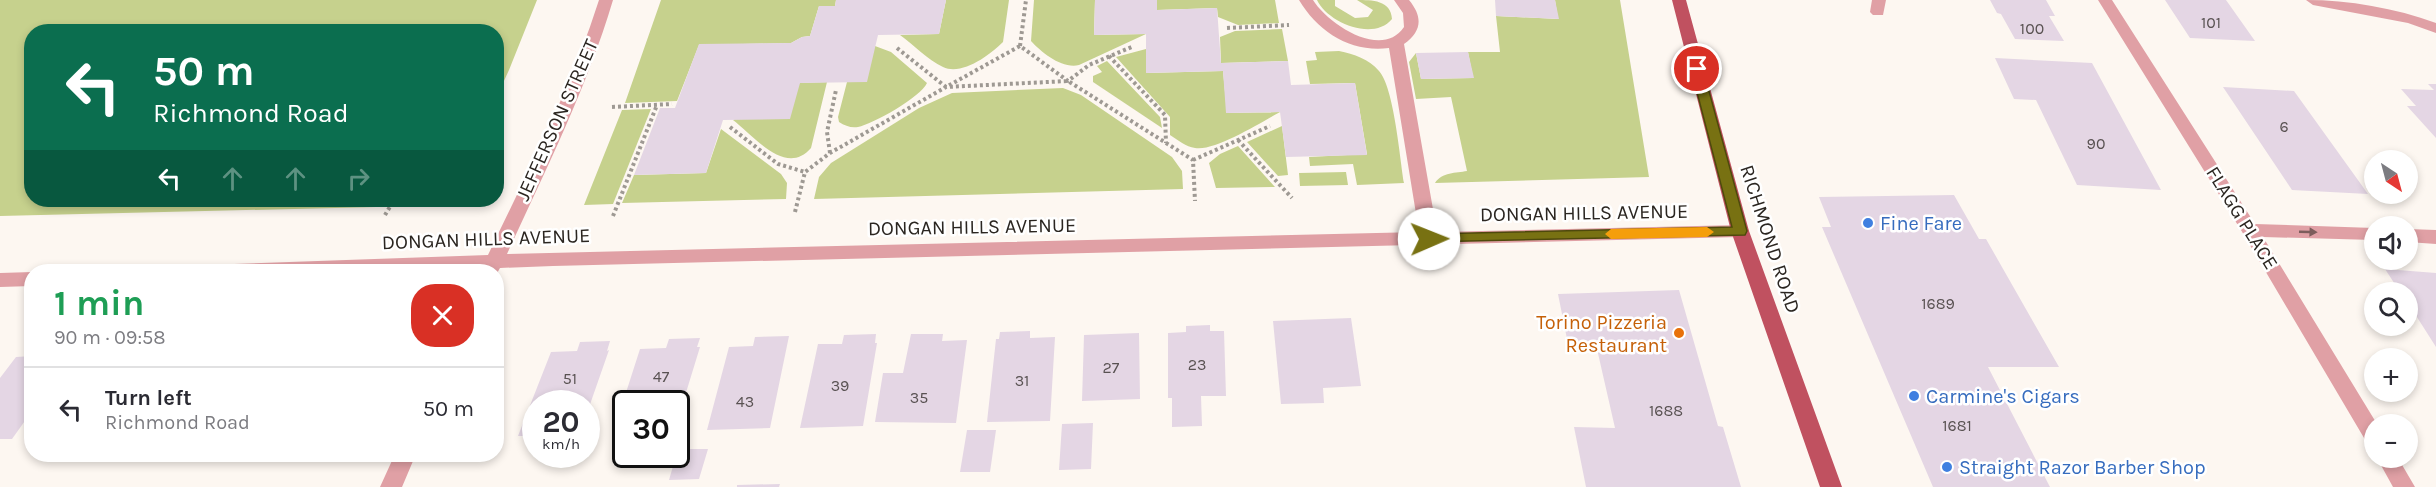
<!DOCTYPE html>
<meta charset="utf-8">
<style>
:root{--surface:#fff;--page:#f7f7f7;--text:#2b2b33;--muted:#7c7c81;--line:#e1e1e2}
body{margin:0;font-family:Karla,sans-serif;background:var(--page);color:var(--text);height:100vh;display:flex;flex-direction:column;font-size:22px;white-space:nowrap}
*{box-sizing:border-box;margin:0}
p{font-size:20px;color:var(--muted)}
.icon{flex:none;width:33px;height:33px;fill:none;stroke:currentColor;stroke-width:2;stroke-linecap:round;stroke-linejoin:round}
.map{position:relative;flex:1;overflow:hidden}
.drawer{position:absolute;left:24px;top:264px;width:480px;height:198px;display:flex;flex-direction:column;background:var(--surface);border-radius:24px;box-shadow:0 3px 9px #0003}
.drawer>*{flex:none}
.guide{position:absolute;left:24px;top:24px;width:480px;height:183px;border-radius:24px;box-shadow:0 3px 9px #0003;background:#0b6e4f;color:#fff;overflow:hidden}
.needle{width:39px;rotate:144deg}
.buttons{position:absolute;left:2364px;top:150px;display:grid;gap:12px}
.buttons a{display:grid;place-items:center;width:54px;height:54px;border-radius:50%;background:var(--surface);box-shadow:0 3px 9px #0003;font-size:30px}
.speed{position:absolute;left:522px;top:390px;display:flex;gap:12px;font-size:30px;font-weight:700;text-align:center}
.speed>*{display:grid;place-content:center;width:78px;height:78px;border-radius:50%;background:var(--surface);box-shadow:0 3px 9px #0003;line-height:1}
.speed small{font-size:15px;font-weight:400}
.speed .limit{border:3px solid #111;border-radius:9px;background:#fff;color:#111}
.pin{position:absolute;display:grid;place-items:center;width:51px;height:51px;color:#fff;margin:-26px;border:3px solid #fff;border-radius:50%;box-shadow:0 2px 6px #0007}
.me{position:absolute;width:66px;margin:-33px;rotate:89deg;stroke-linejoin:round;filter:drop-shadow(0 0 4px #0008)}
.turn{display:flex;align-items:center;gap:21px;height:126px;padding:0 30px;font-size:27px}
.turn .icon{width:78px;height:78px;stroke-width:2.5}
.turn b{display:block;font-size:42px;line-height:51px}
.lanes{display:flex;align-items:center;height:57px;padding:0 30px;background:#0003;justify-content:center;gap:30px;direction:ltr}
.lanes .off{opacity:.35}
.round{display:grid;place-items:center;flex:none;width:63px;height:63px;border-radius:24px;background:var(--page)}
.summary{display:flex;align-items:center;justify-content:space-between;height:102px;padding:0 30px}
h1{font-size:36px;font-weight:700;line-height:45px;color:#1e9e55}
ul{padding:0;list-style:none}
li{display:flex;align-items:center;gap:18px;height:84px;padding:0 30px;border-top:2px solid var(--line)}
li div{flex:1}
li b{display:block;font-size:22px}
li em{font-style:normal}
.map>svg:first-child{display:block}
</style>
<div class="map">
<svg width="2436" height="487" viewBox="0 0 2436 487">
<rect width="100%" height="100%" fill="#fdf7f1"/>
<path fill="#c6d18d" d="M0 0H537L509 70 497 96 496 32H32V200H460L457 205 0 216Z
M661 0H836L835 6H819L810 36 802 37 791 43 699 45 677 101 625 103Z
M946 0H1009L1003 42C990 55 962 76 943 67 928 60 914 45 900 35L939 34Z
M1034 0H1095L1094 35 1146 34 1079 65C1062 69 1042 53 1031 41Z
M1157 0H1275L1279 23 1238 25 1218 17 1217 8 1157 10Z
M1317 0H1335V6L1355 18 1368 17 1373 10 1357 0C1372 0 1391 0 1392 19 1373 42 1327 22 1317 0Z
M1555 0H1620L1649 177 1435 183C1442 172 1456 173 1467 171L1451 97 1416 99 1409 62 1416 53 1421 79 1473 78 1468 52H1500L1496 16 1558 19Z
M1282 29 1288 61 1221 63 1220 37 1235 31Z
M875 46 891 52 927 83C921 97 873 124 858 127 851 128 845 126 839 122L838 117 847 82Z
M1146 49 1147 73 1223 71 1227 113 1280 112C1262 122 1214 152 1195 148 1186 147 1178 140 1170 135V117L1116 57Z
M1339 51C1354 54 1369 59 1379 71 1394 87 1400 159 1404 183L1357 185 1353 164 1310 166 1309 157 1367 154 1355 83 1310 84 1306 61 1317 60 1315 52Z
M1107 61 1160 117 1162 128 1093 82V76L1102 72 1097 66Z
M827 82 811 148C786 177 755 137 733 120L800 83Z
M1063 88 1081 95 1172 157 1182 171 1183 189 814 199 819 177 831 163 919 108 952 93Z
M651 109 613 204 584 205 622 110Z
M1282 126 1288 175 1278 176 1247 142Z
M721 129 781 174 787 183 786 199 622 203 634 175 706 173Z
M1238 146 1275 187 1216 188 1209 163 1220 154Z
M1346 172 1348 185 1300 186 1299 173Z"/>
<path fill="#e4d6e4" d="M836 0H946L939 34 878 35 867 82 800 83 790 119 723 120 706 173 634 175 660 108H675L699 44 791 43 802 37 810 36 819 6H835Z
M1095 0H1157V10L1217 8 1221 63 1288 61 1291 85 1355 83 1367 155 1286 157 1280 112 1226 113 1223 71 1146 73V34L1094 35Z
M1495 0H1555L1559 19 1496 16Z
M1990 0H2046L2055 16H2049L2064 41 2015 39 2001 14 1997 13Z
M2165 0H2226L2255 41 2190 38Z
M1468 52 1474 78 1421 79 1416 53Z
M1995 58 2092 63 2161 190 2077 185 2036 100 2014 99Z
M2428 84H2436V138L2407 106H2416L2401 89 2434 90Z
M2223 87 2294 91 2368 194 2292 190Z
M1954 195 1979 239H1986L2059 367H1988L2050 487H1933L1822 227H1831L1819 197Z
M2385 269 2436 273V347L2408 303V292H2400Z
M1679 290 1718 426 1723 427 1741 487H1586L1574 427 1615 428 1597 349H1569L1558 294Z
M1351 318 1361 386 1323 388 1324 403 1281 404 1273 321Z
M1210 325V331H1224L1226 396H1201L1202 426 1172 427V398H1168V333L1186 332V326Z
M1030 331V338L1055 337 1050 421 987 422 996 339H999L1000 332Z
M1139 333 1140 399 1082 401 1084 335Z
M876 334 875 343H877L863 426 800 428 818 344H842L844 335Z
M911 334H943L942 341 967 340 956 423 875 422 883 373H903Z
M789 336 770 428 707 430 729 347 753 346 755 337Z
M700 338 697 347H700L677 422 676 404H626V433H613L640 349 666 348 669 339Z
M610 341 607 351 609 350 587 413 586 404H536V436H518L551 352 577 351 580 342Z
M32 356V411L12 439H0V378L16 357Z
M1093 423 1091 469 1059 470 1062 424Z
M967 430H996L990 472H960Z
M678 449H708L699 479 669 480Z
M780 484 779 487H737V485Z"/>
<g fill="none" stroke-linecap="round" stroke-linejoin="round">
<path stroke="#9e9993" stroke-width="4" stroke-dasharray="3 3" stroke-linecap="butt" d="M1227 28 1289 25
M496 37 499 32
M1020 46 1026 0
M897 48 946 87 1020 46 1068 81 1089 65 1134 46
M1109 56 1165 115 1166 143
M612 107 672 104
M730 127 778 164 805 172
M1238 140 1292 198
M830 153 827 132 836 90
M1193 160 1270 126
M795 212 805 172 830 153 946 87 1068 81 1193 160 1195 201
M385 215 394 200
M613 216 657 105"/>
<path fill="#e0a0a5" fill-rule="evenodd" d="M599 0H613C587 88 545 171 507 254L1419 232 1389 48C1351 53 1318 32 1299 0H1313C1328 24 1382 60 1404 27L1403 13 1394 0H1409C1423 17 1422 31 1404 44L1437 232 1740 225 1746 226 1749 231 1746 236 1740 237 553 266 500 268 496 275V272H482V268L400 272H196L199 267 205 265 488 255C528 171 571 88 599 0Z
M1872 0H1886L1883 15H1873L1870 12Z
M2098 0H2112L2255 224 2374 228V240L2263 237 2377 424H2374V445L2367 443 2244 235Z
M2306 0C2349 0 2395 8 2436 23V33L2408 23 2313 5Z
M2408 229 2436 230V244L2408 242Z
M32 272V286L0 287V273Z
M395 454H416L402 487H380Z
M2377 458H2398L2415 487H2393Z"/>
<path fill="#c05160" fill-rule="evenodd" d="M1672 0H1686L1749 231 1842 487H1820L1731 231Z"/>
</g>
<defs><path id="oneway-solid" d="M-6-.8H1V-3.2L6.5 0L1 3.2V.8H-6Z" transform="scale(1.5)"/></defs>
<use fill="#7c5d5c" href="#oneway-solid" transform="translate(2308 232) rotate(2)"/>
<path fill="#787112" stroke="#4e490c" stroke-width="1.5" d="M1697 66 1703 69 1747 231 1745 235 1424 242 1422 239 1424 235 1429 234 1732 227 1691 69Z"/>
<path fill="#f59e0b" d="M1707 227 1714 232 1707 237 1611 239 1605 234 1611 229Z"/>
<g fill="#3f7fe0" stroke="#fff" stroke-width="2">
<circle cx="1868" cy="223" r="6"/>
<circle cx="1914" cy="396" r="6"/>
<circle cx="1947" cy="467" r="6"/>
</g>
<circle fill="#e8710a" stroke="#fff" stroke-width="2" cx="1679" cy="333" r="6"/>
<g text-anchor="middle" dominant-baseline="central" stroke-width="5" stroke-linejoin="round" paint-order="stroke">
<g font-size="16" fill="#595252">
<text x="2211" y="22">101</text>
<text x="2032" y="28">100</text>
<text x="2284" y="126">6</text>
<text x="2096" y="143">90</text>
<text x="1938" y="303">1689</text>
<text x="1197" y="364">23</text>
<text x="1111" y="367">27</text>
<text x="661" y="376">47</text>
<text x="570" y="378">51</text>
<text x="1022" y="380">31</text>
<text x="840" y="385">39</text>
<text x="919" y="397">35</text>
<text x="745" y="401">43</text>
<text x="1666" y="410">1688</text>
<text x="1957" y="425">1681</text>
</g>
<g font-size="20" fill="#2b2621" stroke="#fff">
<text transform="translate(557 120) rotate(-66)">JEFFERSON STREET</text>
<text transform="translate(1584 213) rotate(-1)">DONGAN HILLS AVENUE</text>
<text transform="translate(2242 218) rotate(58)">FLAGG PLACE</text>
<text transform="translate(972 227) rotate(-1)">DONGAN HILLS AVENUE</text>
<text transform="translate(486 239) rotate(-2)">DONGAN HILLS AVENUE</text>
<text transform="translate(1770 239) rotate(72)">RICHMOND ROAD</text>
</g>
<g font-size="20" fill="#366cbe" stroke="#fff" text-anchor="start">
<text x="1880" y="223">Fine Fare</text>
<text x="1926" y="396">Carmine's Cigars</text>
<text x="1959" y="467">Straight Razor Barber Shop</text>
</g>
<g font-size="20" fill="#c56008" stroke="#fff" text-anchor="end">
<text x="1667" y="322">Torino Pizzeria<tspan x="1667" dy="23">Restaurant</tspan></text>
</g>
</g>
</svg>
<div class="buttons">
<a><svg class="needle" viewBox="-14 -14 28 28"><path d="M0-13l5 13h-10z" fill="#e53935"/><path d="M0 13l5-13h-10z" fill="#7c7c81"/></svg></a>
<a><svg class="icon" aria-label="sound" viewBox="0 0 24 24"><path d="M4 9h4l5-4v14l-5-4H4zM17 9q2 3 0 6"/></svg></a>
<a><svg class="icon" aria-label="search" viewBox="0 0 24 24"><circle cx="10" cy="10" r="6"/><path d="M15 15l6 6"/></svg></a>
<a>+</a>
<a>−</a>
</div>
<div class="speed"><div>20<small>km/h</small></div><div class="limit">30</div></div>
<div class="pin" style="left:1697px;top:69px;background:#d93025"><svg class="icon" aria-label="arrive" viewBox="0 0 24 24"><path d="M6 21V4h12l-3 4 3 4H6"/></svg></div>
<svg class="me" style="left:1429px;top:239px" viewBox="-20 -20 40 40"><circle r="19" fill="#fff"/><path d="M0-13L10 11 0 6-10 11z" fill="#787112"/></svg>
<div class="guide">
<div class="turn"><svg class="icon" aria-label="left" viewBox="0 0 24 24"><path d="M17 20v-9H6M10 6l-5 5 5 5"/></svg><div><b>50 m</b>Richmond Road</div></div>
<div class="lanes"><svg class="icon" aria-label="left" viewBox="0 0 24 24"><path d="M17 20v-9H6M10 6l-5 5 5 5"/></svg><svg class="icon off" aria-label="ahead" viewBox="0 0 24 24"><path d="M12 20V5M6 11l6-6 6 6"/></svg><svg class="icon off" aria-label="ahead" viewBox="0 0 24 24"><path d="M12 20V5M6 11l6-6 6 6"/></svg><svg class="icon off" aria-label="right" viewBox="0 0 24 24"><path d="M7 20v-9h11M14 6l5 5-5 5"/></svg></div>
</div>
<section class="drawer">
<div class="summary"><div><h1>1 min</h1><p>90 m · 09:58</p></div><a class="round" style="background:#d93025;color:#fff"><svg class="icon" aria-label="close" viewBox="0 0 24 24"><path d="M6 6l12 12M18 6L6 18"/></svg></a></div>
<ul>
<li><svg class="icon" aria-label="left" viewBox="0 0 24 24"><path d="M17 20v-9H6M10 6l-5 5 5 5"/></svg><div><b>Turn left</b><p>Richmond Road</p></div><em>50 m</em></li>
</ul>
</section>
</div>
